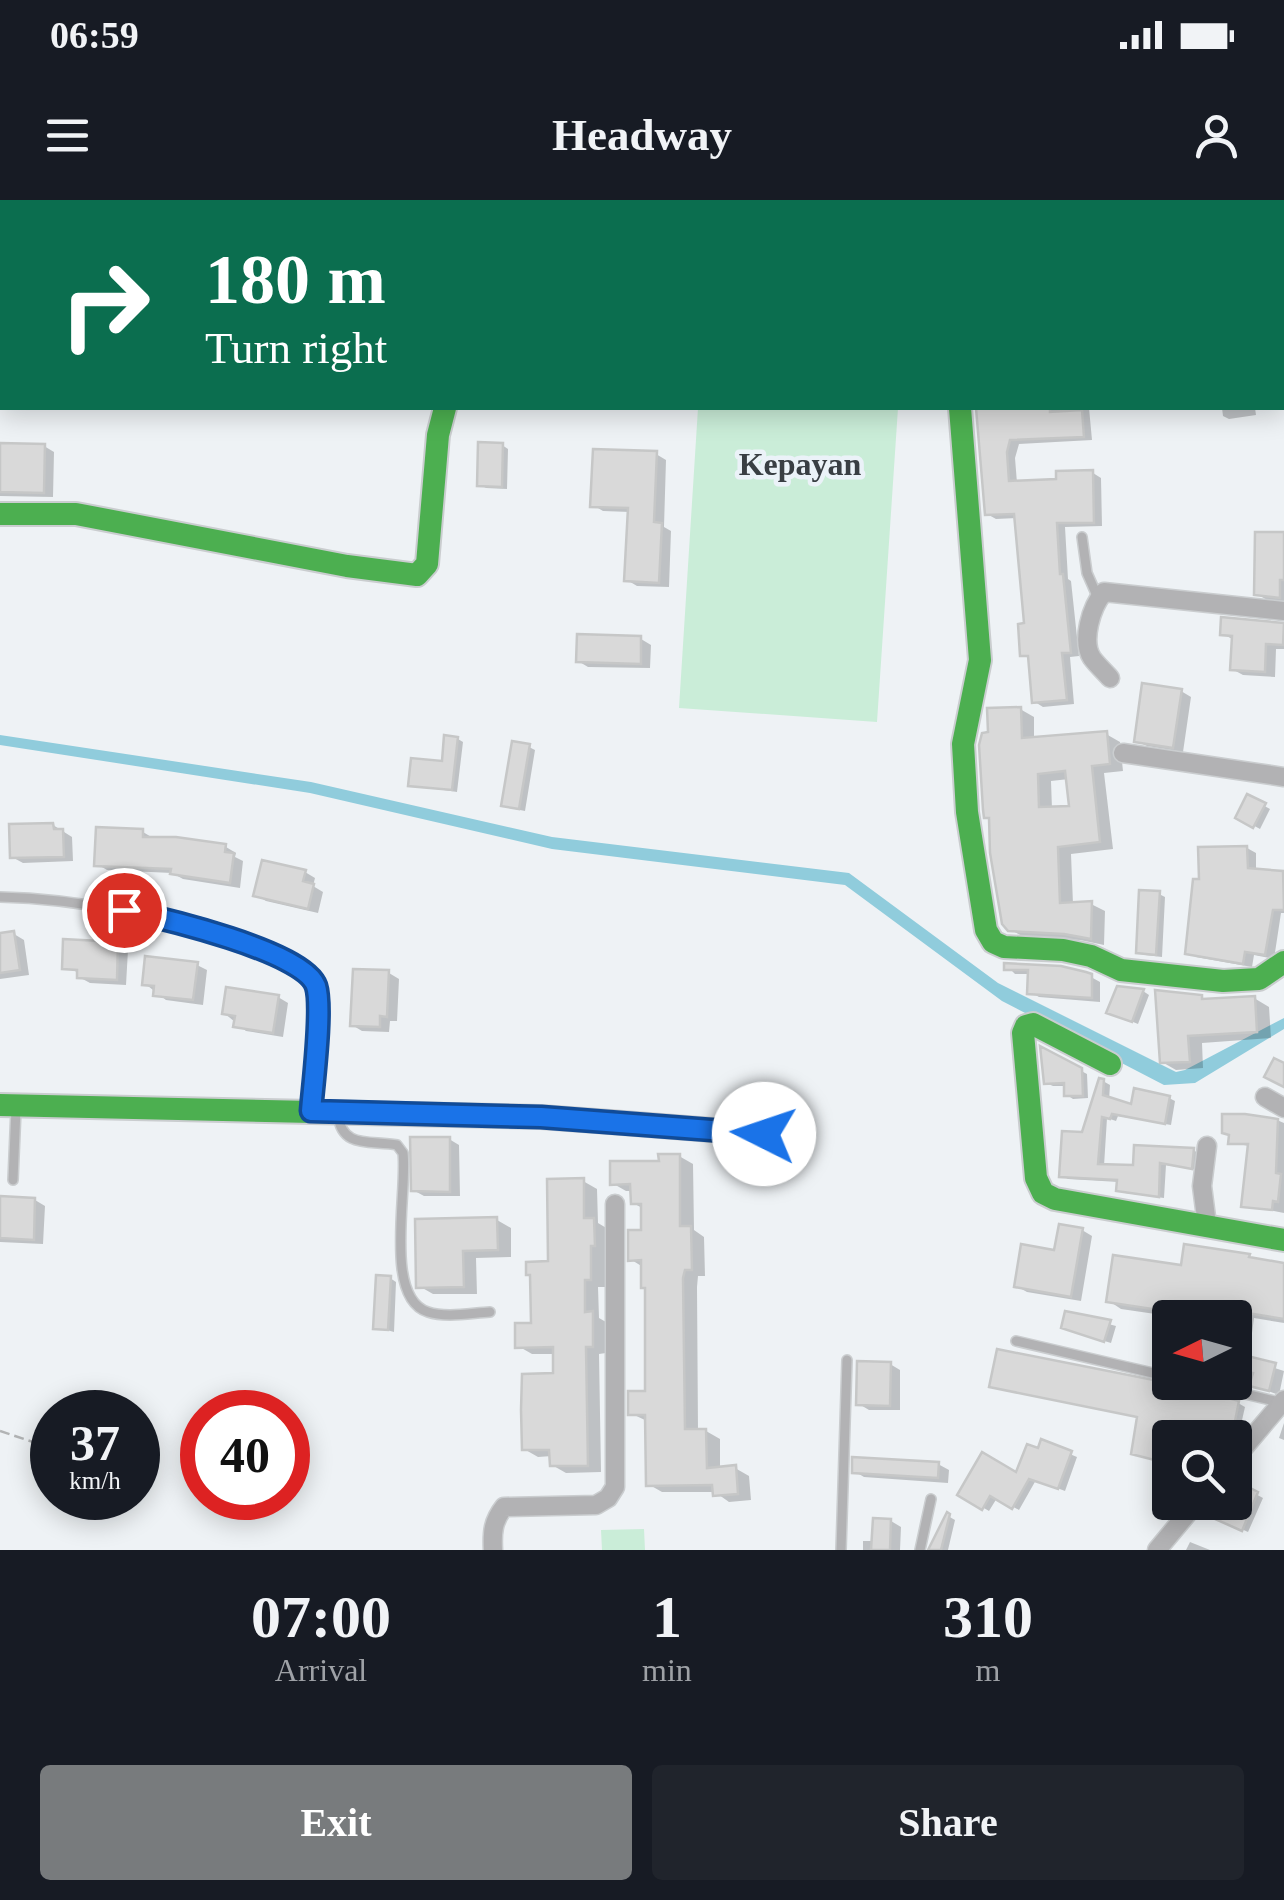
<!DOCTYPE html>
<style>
:root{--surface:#171b24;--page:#20242c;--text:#f1f3f6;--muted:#9ea1a6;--accent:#787b7d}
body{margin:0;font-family:"Times New Roman",serif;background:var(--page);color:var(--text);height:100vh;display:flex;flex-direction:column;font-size:38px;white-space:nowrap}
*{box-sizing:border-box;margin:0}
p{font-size:32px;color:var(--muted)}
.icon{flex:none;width:55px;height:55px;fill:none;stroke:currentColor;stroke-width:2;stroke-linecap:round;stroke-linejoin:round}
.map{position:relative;height:1350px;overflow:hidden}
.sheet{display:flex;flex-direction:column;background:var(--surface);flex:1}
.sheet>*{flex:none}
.guide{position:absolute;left:0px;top:0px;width:1285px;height:210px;box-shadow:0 5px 25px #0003;background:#0b6e4f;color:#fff;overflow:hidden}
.needle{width:65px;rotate:265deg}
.tools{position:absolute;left:1152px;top:1100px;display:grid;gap:20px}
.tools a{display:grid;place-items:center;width:100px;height:100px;border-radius:10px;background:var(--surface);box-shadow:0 5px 25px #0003;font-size:50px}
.speed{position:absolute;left:30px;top:1190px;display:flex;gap:20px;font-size:50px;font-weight:700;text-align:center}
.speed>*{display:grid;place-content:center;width:130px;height:130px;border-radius:50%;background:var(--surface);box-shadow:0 5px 25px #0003;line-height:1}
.speed small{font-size:25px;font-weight:400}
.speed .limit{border:15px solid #d22;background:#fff;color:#111}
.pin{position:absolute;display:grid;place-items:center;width:85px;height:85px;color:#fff;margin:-42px;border:5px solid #fff;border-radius:50%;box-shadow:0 2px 10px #0007}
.me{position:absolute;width:110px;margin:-55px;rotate:274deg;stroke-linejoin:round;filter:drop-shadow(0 0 8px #0008)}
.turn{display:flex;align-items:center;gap:35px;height:210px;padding:0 40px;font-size:45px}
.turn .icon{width:130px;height:130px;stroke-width:2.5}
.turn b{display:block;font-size:70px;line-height:85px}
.eta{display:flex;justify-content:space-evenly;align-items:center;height:170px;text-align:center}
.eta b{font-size:60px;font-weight:600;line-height:70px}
.primary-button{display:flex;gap:20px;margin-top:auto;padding:20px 40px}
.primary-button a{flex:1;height:115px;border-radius:10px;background:var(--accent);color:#fff;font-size:40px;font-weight:600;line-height:115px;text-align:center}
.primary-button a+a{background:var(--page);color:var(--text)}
.status{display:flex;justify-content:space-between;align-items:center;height:70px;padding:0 50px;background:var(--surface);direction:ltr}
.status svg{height:28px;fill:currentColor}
header{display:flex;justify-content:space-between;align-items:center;height:130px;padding:0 40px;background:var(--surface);font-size:45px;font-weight:600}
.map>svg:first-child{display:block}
</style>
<div class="status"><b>06:59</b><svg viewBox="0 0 49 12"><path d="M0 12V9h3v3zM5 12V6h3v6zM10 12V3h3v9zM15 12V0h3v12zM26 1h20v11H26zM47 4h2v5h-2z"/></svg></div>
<header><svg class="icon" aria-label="menu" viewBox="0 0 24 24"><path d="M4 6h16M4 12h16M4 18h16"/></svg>Headway<svg class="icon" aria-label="person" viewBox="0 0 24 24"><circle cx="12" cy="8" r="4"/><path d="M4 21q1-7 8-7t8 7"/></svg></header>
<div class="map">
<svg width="1284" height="1350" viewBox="0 0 1284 1350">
<rect width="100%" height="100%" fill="#eef2f5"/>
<path fill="#caedd8" d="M698 208H898L877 522 679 508Z
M644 1329 645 1350H602L601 1330Z"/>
<path fill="#90ccdc" d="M0 535 311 582 552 637 849 673 998 783 1176 872 1185 870 1284 818V829L1195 883 1164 885 1002 801 845 685 552 649 310 593 0 545Z"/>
<path fill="#0003" fill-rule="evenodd" d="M223 0H263L264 2H218Z
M416 0H474L475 2H416Z
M561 0H592V2H565Z
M776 0H807V2H777Z
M819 0H943L946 2H825Z
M1046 0H1112L1115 2H1047Z
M1250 0H1284V77L1282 2Z
M979 208H1089L1092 240 1019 244 1015 258 1017 283 1059 281 1093 273 1101 278 1102 326 1065 327 1068 379 1071 381 1079 456 1070 457 1074 504 1043 507 1035 502 1031 459 1022 455 1027 426 1017 318 996 319 987 314Z
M1222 208H1255L1256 215 1229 219 1223 216Z
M0 245 44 246 54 252 53 297 0 296Z
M502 245 508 249 507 289 486 288 479 284Z
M656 254 666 260 664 327 671 331 669 387 637 386 627 380 630 312 603 311 593 305Z
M1284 335V402L1267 400 1257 394Z
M1223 420 1284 426V449H1276L1275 477 1243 475 1232 469 1234 440 1223 434Z
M641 439 651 445 650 468 588 467 578 461Z
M1181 491 1191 497 1183 552 1147 546 1136 541Z
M1020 509 1034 517V540L1106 534 1120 542 1123 571 1104 573 1113 649 1071 654 1073 704H1091L1105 711 1104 745 1080 740 1024 737 1009 729ZM1069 579 1072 608 1052 609 1051 581Z
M458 539 463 542 457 592 411 585 444 563Z
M529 547 535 550 525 611 510 608 504 605Z
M1248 597 1270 609 1260 629 1238 617Z
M53 625 72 637 73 661 23 663 12 657Z
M143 632 153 638 226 647 236 653 235 657 243 661 240 688 183 679 172 673 107 670 97 664Z
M1247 648 1256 653V671L1284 673V713H1281L1274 759 1254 755 1252 767 1196 757 1187 752Z
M305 672 315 678 313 686 323 692 318 713 266 701 256 695Z
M1159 694 1165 697 1162 757 1145 755 1139 752Z
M14 734 24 740 29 775 0 779V736Z
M118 744 128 750 126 785 90 783 79 777 80 773 64 767Z
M197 765 207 770 203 805 166 800 144 783Z
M1007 766 1091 777 1100 782V802L1039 797 1030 792V774H1015Z
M389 773 399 779 397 821H390L389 832 362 831 352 825Z
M1143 791 1149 795 1138 824 1116 815Z
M278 797 288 803 283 837 246 831 224 813Z
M1201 797 1207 801 1254 798 1269 807 1271 838 1202 843 1203 868 1176 870 1162 862Z
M1043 851 1087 874 1088 898 1073 899 1067 895V886H1053L1046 883Z
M1103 881 1110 885 1109 900 1133 907 1169 898 1175 901 1171 925 1118 916 1116 921 1107 918 1104 966 1135 968 1193 950 1200 954 1197 970 1166 965 1164 998 1125 993 1119 990V982L1068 979 1061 975 1084 935Z
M1272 918 1284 923V1013L1244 1005 1250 946 1230 943Z
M449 939 459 945 460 996H424L413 990Z
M679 956 693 964 694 1030 704 1037 705 1076H698L697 1087 698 1231H706L720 1239V1269L735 1268 749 1276 751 1300 729 1302 715 1292H662L648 1284 647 1221 630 1213 648 1194 647 1089 643 1067 630 1059 644 1032V1009L633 1003V991H626L612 983Z
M583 981 597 989 598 1023 608 1029 605 1087H598L599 1118 606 1122V1153L599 1154 601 1272 566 1273 552 1265V1256L538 1257 524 1249 556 1176 555 1154H532L518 1146 533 1126 551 1064Z
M0 999 35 1000 45 1006 43 1044 0 1042Z
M497 1020 511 1028V1057L476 1058 477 1094H433L419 1086Z
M1082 1030 1092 1036 1081 1101 1027 1092 1016 1086Z
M1249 1056 1258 1061 1284 1066V1123L1254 1118 1252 1133 1235 1130V1118L1169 1116 1121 1109 1109 1101 1183 1068Z
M390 1078 396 1082 394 1132 376 1127Z
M1067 1113 1116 1126 1111 1143 1088 1136Z
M1235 1155 1284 1171 1279 1195 1252 1185 1255 1174 1235 1169Z
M890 1164 900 1170V1210H869L859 1204Z
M992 1186 1238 1203 1245 1207 1238 1238 1197 1230 1195 1238H1170V1264L1139 1218Z
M1284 1223V1240L1279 1238Z
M1043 1243 1077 1257 1065 1291 1036 1280 1019 1310 997 1298 989 1311 960 1294 1017 1276 1039 1251Z
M938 1264 949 1270 948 1283 864 1277 854 1271Z
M1235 1283 1263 1298 1248 1332 1213 1316 1235 1302Z
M948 1316 955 1320 948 1350H930Z
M891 1321 901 1327 900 1350H863V1341H874Z
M1190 1342 1210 1350H1186Z"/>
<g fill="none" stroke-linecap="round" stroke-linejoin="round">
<path stroke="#90ccdc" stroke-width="5" d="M1011 0 1014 2
M1282 121H1284"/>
</g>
<path fill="#d9d9d9" stroke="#c6c7c7" stroke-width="2.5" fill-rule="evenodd" d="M976 208H1050V212L1082 210 1084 237 1010 240 1007 252 1009 281 1056 279V271L1093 270 1094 323H1057L1060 374H1063L1071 453H1062L1067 500 1032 503 1028 456H1020L1018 424 1024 423 1014 314 985 315Z
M478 242 503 243 502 287 477 286Z
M0 243 45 244 44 293 0 292Z
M593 249 657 251 654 322 662 323 659 383 624 381 628 308 590 307Z
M1255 332H1284V380H1280V398L1254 395Z
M1221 417 1284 423 1283 445 1266 444 1265 472 1230 470 1232 436 1220 435Z
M577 434 641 436V464L576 462Z
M1142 483 1182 489 1173 548 1134 542Z
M1021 507 1022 538 1107 531 1110 564 1092 566 1100 642 1058 647 1060 703 1092 701 1091 739 1064 734 1008 731 1002 724 990 653 989 618H984L983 610 979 545 982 533 988 532 987 508ZM1065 571 1069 606 1039 607 1038 574Z
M444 535 458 537 452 590 408 586 411 558 442 561Z
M512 541 530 544 519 609 501 606Z
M1247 594 1266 603 1253 628 1235 618Z
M53 623 54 629H63L64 657 10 658 9 624Z
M96 627 143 629V637H176L226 644 225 652 234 653 230 683 170 674 171 669 94 666Z
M1247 646 1248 668 1283 671 1284 710H1273L1265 755 1245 752 1243 764 1185 754 1193 679H1199L1198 647Z
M262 660 306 670 303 681 314 684 308 709 253 696Z
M1139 690 1160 691 1156 755 1136 753Z
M14 731 20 770 0 773V733Z
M63 739 118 742 117 780 77 778V770L62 769Z
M145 756 198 762 193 800 153 796 154 786 142 785Z
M1004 763 1061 766 1086 772 1092 774V798L1027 794 1028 770H1004Z
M353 769 389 770 387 817 380 816V827L350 826Z
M1117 786 1144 789 1132 822 1106 813Z
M226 787 279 795 273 833 233 827 235 816 222 814Z
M1155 790 1202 795V799L1255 796 1257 832 1188 836 1190 862 1160 863Z
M1040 846 1082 868 1083 896H1064V883L1044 884Z
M1274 858 1284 863V887L1264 877Z
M1099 878 1104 879 1103 895 1131 904 1134 888 1170 896 1165 924 1112 914 1110 919 1102 917 1098 964 1133 965 1134 945 1194 948 1192 969 1160 963 1159 997 1116 991 1117 980 1059 977 1062 931 1082 932Z
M1222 914H1245L1278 919 1276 973 1281 974 1278 1002 1273 1001 1272 1010 1241 1007 1248 944H1228L1229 935 1222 933Z
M410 937H450V992L411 991Z
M658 954H680V1026H691L692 1070H685L683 1078 685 1229H706L707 1268 736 1265 738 1294 713 1296 712 1285 646 1286 645 1215H628V1191H645V1088H641V1060L628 1061V1030H641V1004H631L630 984 610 985V961H659Z
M584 978V1018H594L595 1046H591V1080H585V1112L593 1111V1147H586L588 1266H550L549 1250H522L521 1210 522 1174 553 1173V1147L515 1148V1123H531L530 1075H526V1062L548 1061 547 979Z
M0 996 35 998 34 1040 0 1038Z
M497 1017 498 1050 463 1051 464 1087 416 1088 415 1019Z
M1059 1024 1083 1028 1071 1097 1014 1087 1021 1044 1054 1050Z
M1184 1044 1250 1054 1249 1057 1284 1063V1119L1241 1112 1240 1118H1174L1165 1116 1166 1111 1106 1102 1113 1055 1181 1065Z
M376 1075 391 1076 388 1130 373 1129Z
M1065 1111 1111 1120 1104 1142 1061 1128Z
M997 1149 1189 1187 1239 1201 1232 1236 1191 1228 1188 1238H1170V1264L1131 1254 1137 1217 989 1187Z
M1235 1153 1276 1163 1269 1191 1249 1186 1253 1173 1235 1168Z
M857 1161 891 1162 890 1206 856 1205Z
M1041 1239 1072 1251 1058 1289 1029 1279 1012 1309 990 1296 982 1310 957 1295 982 1252 1016 1272 1027 1244 1038 1248Z
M852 1257 939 1262 938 1278 852 1273Z
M1235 1280 1258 1292 1242 1331 1204 1314 1209 1302H1235Z
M947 1312 950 1314 941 1350H928Z
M873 1318 891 1319 890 1350H871Z"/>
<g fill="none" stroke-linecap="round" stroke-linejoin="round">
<g stroke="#cacdcf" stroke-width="12">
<path id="lane" d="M1082 337 1087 373 1098 398
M0 697C85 699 165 717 244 745 272 754 311 760 318 794L311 908
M338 915C342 949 370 940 397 945L403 953C408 990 383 1098 428 1112 446 1118 471 1113 490 1112
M13 980 16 909
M1016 1141 1170 1177
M1195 1182 1279 1202
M841 1350 847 1160
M920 1350 931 1299"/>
</g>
<g stroke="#cacdcf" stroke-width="21">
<path id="street" d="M956 0 959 2
M1029 0 1032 2
M1227 0 1228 2
M1110 478C1104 471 1097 465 1092 458 1081 441 1091 407 1104 392L1284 411
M1123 553 1284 577
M1265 897 1284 908
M1207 946 1202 986 1207 1025
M1235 1258 1284 1200
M493 1350C492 1332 493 1321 504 1307L596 1305 608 1298 615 1287V1004
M1157 1350 1197 1302"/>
</g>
<g stroke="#cacdcf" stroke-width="26">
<path id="fast" d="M960 208 980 460 963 544 967 612 986 730 993 742 1004 747 1063 750 1091 756 1121 770 1223 781 1259 779 1284 762
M0 314H76L347 366 417 375 427 364 438 235 445 208
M1110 864 1033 824 1026 826 1023 833 1036 978 1043 993 1055 999 1284 1040
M0 905 541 917 610 922"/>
</g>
<g stroke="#cacdcf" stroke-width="26">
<path id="slow" d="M610 922 764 934"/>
</g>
<path stroke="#b2b4b5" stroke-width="2.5" stroke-dasharray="10 5" stroke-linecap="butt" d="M0 1231 48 1247"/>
<use href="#lane" stroke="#b2b2b4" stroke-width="9"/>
<use href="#street" stroke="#b2b2b4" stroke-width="18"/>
<use href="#fast" stroke="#4caf50" stroke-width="22"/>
<use href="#slow" stroke="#ffc107" stroke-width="22"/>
</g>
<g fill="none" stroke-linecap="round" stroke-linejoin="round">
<g stroke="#114b97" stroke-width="25">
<path id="route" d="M124 710C161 718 304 751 316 786 323 808 313 885 311 911L541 917 764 934"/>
</g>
<use href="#route" stroke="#1a73e8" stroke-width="18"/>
</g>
<g text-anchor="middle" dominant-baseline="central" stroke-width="9" stroke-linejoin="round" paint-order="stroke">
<g font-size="32" font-weight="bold" fill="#393e43" stroke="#ebf2f8">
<text x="800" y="264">Kepayan</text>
</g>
</g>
</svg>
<div class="tools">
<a><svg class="needle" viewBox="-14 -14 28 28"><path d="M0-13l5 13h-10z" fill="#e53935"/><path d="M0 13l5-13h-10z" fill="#9ea1a6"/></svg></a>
<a><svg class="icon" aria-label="search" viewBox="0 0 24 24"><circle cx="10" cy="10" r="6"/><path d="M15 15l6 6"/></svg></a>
</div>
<div class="speed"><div>37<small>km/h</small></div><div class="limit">40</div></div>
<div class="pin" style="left:124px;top:710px;background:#d93025"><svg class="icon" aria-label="arrive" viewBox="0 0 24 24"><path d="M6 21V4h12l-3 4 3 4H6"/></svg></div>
<svg class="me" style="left:764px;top:934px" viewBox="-20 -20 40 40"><circle r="19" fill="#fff"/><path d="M0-13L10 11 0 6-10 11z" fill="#1a73e8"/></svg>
<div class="guide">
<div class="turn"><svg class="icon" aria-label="right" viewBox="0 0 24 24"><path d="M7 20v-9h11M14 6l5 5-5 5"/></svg><div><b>180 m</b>Turn right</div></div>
</div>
</div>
<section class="sheet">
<div class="eta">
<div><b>07:00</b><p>Arrival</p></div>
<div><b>1</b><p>min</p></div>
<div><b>310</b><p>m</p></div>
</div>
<div class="primary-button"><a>Exit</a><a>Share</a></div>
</section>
